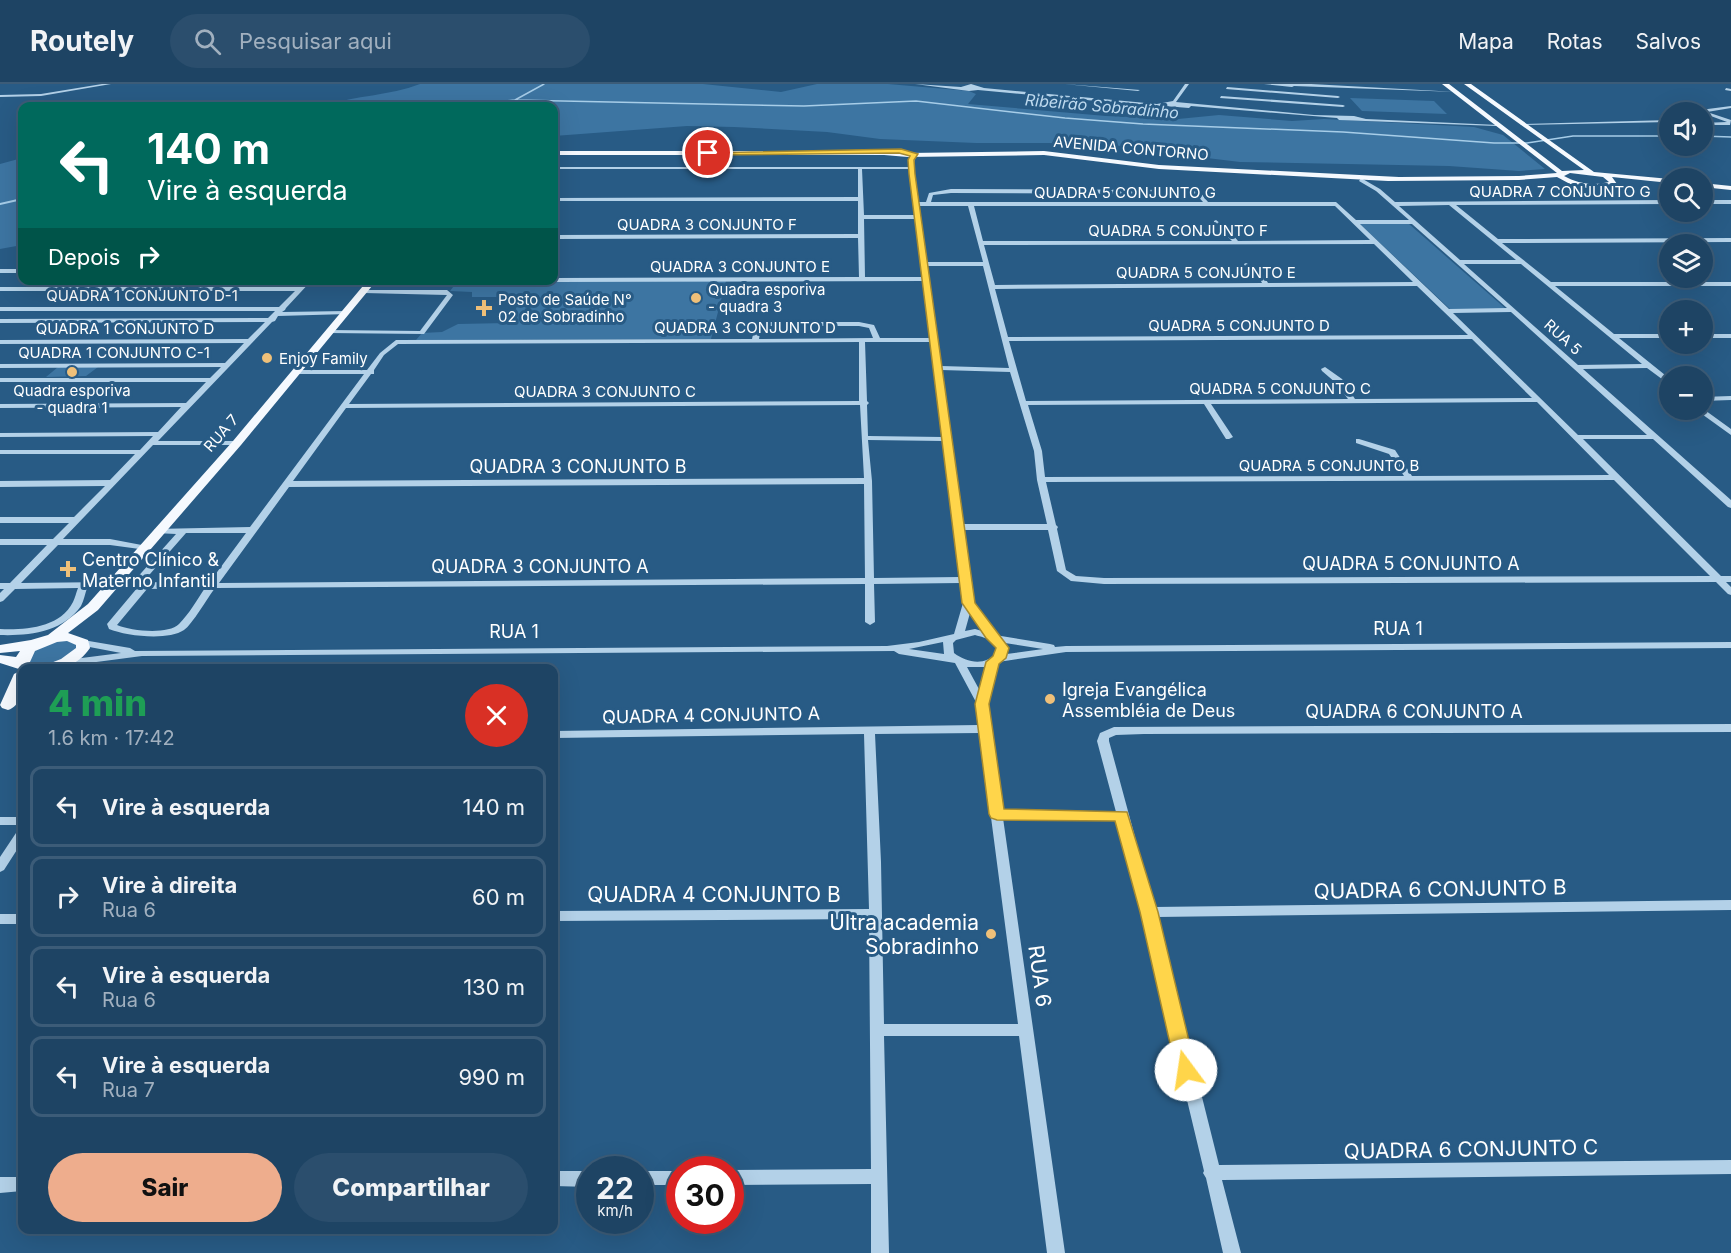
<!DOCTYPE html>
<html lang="pt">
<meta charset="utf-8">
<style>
:root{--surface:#1e4464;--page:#2b4e6d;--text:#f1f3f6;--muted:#a1b0bf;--line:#3c5c78;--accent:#eead8d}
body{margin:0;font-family:Inter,sans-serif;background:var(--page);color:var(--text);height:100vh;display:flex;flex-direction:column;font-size:22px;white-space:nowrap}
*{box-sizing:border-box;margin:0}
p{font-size:20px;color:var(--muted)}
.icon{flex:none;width:33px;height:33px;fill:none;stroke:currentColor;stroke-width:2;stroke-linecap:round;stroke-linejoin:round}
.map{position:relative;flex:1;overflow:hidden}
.drawer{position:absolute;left:18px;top:580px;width:540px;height:570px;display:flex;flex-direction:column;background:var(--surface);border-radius:12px;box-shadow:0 6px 24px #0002,0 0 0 2px var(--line)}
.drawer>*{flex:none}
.banner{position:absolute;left:18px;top:18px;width:540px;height:183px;border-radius:12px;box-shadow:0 6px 24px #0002,0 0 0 2px var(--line);background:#00695c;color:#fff;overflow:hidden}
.tools{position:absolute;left:1659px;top:18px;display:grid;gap:12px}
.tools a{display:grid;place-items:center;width:54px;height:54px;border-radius:50%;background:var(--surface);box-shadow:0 6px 24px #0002,0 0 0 2px var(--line);font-size:30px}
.speed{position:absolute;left:576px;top:1072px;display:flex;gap:12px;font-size:30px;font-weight:700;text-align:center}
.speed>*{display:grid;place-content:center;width:78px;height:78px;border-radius:50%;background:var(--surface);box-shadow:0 6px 24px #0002,0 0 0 2px var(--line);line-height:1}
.speed small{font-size:15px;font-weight:400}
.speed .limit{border:9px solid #d22;background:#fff;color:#111}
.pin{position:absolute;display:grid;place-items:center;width:51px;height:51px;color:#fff;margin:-26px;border:3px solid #fff;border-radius:50%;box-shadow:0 2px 6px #0007}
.me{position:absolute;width:66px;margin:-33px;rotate:346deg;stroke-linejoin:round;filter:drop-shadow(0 0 4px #0008)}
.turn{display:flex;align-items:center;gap:21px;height:126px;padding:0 30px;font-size:27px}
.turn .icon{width:78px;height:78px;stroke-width:2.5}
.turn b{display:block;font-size:42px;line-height:51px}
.then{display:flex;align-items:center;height:57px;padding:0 30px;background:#0003;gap:12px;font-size:22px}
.round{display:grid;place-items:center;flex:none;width:63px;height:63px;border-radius:32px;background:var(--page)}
.head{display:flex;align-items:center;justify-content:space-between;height:102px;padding:0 30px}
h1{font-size:36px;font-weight:800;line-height:45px;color:#1e9e55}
.action{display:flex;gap:12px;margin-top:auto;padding:12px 30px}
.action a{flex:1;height:69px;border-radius:36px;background:var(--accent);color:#111;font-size:24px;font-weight:800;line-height:69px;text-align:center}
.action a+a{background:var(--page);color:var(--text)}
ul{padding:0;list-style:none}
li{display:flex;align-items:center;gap:18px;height:81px;margin:0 12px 9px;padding:0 18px;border:3px solid var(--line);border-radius:12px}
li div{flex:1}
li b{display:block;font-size:22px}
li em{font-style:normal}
header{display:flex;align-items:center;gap:36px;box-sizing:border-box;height:84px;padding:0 30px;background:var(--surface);border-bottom:2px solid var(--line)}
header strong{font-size:28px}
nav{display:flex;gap:33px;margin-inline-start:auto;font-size:21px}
.search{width:420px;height:54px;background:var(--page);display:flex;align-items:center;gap:15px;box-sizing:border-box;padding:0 21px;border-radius:33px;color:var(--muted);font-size:22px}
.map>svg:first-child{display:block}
</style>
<header>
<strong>Routely</strong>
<div class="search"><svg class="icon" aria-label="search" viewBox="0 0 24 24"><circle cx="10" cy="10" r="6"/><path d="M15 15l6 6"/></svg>Pesquisar aqui</div>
<nav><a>Mapa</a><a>Rotas</a><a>Salvos</a></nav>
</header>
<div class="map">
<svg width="1731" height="1169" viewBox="0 0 1731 1169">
<rect width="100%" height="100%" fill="#285b85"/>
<path fill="#3d75a2" d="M420 0H703L781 8 817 0H888L969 7 976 10 968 20 1106 32 1178 35 1219 31 1292 37 1324 35 1474 43 1503 51 1545 85 1519 87 1449 82 1240 78 1207 74 1184 66 1074 59H976L880 55 827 48 734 43 687 42 554 52V22H325C356 11 389 12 420 0Z
M1350 14 1434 17 1447 30 1362 27Z
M22 74V161L0 165V80Z
M1360 140H1409L1506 225H1450Z
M726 197 711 255 416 256 422 249 442 248 458 240 507 239 523 213H472V208L450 207 457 198Z
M58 283H98L86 292 46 293Z
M67 556 78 562C69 576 49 585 32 581L27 572 40 561Z"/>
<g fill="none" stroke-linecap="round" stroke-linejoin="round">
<path stroke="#a7cde8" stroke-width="1.5" d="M515 16 544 0
M461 22 515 16 804 22 916 17 1065 34 1143 40 1343 48 1494 59H1527L1573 52H1670
M1702 52 1731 53"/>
<path stroke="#a7cde8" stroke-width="2" d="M0 120 22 115"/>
<path fill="#b3d1e8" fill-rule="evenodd" d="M102 0H111L41 12 0 13V11L41 10Z
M915 0 961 3 971 0 984 4 1157 20 1173 17 1185 0H1189L1176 18 1314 31 1354 32 1366 35 1498 41 1496 42 1339 36 1337 34 1191 22 1189 24 1164 22 1162 23 978 6 969 7Z
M1064 0 1140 6 1138 7Z
M1264 0H1311L1457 8 1294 2 1292 3Z
M1227 3 1338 12 1340 13 1338 14 1226 5Z
M1726 4 1731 5V7L1725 6Z
M1221 12 1343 21 1345 22 1343 23 1220 14Z
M1731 22V24L1707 28 1731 36 1730 41H1702V39L1727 38 1700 28V26Z
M1670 36V38L1522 41 1520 40Z
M914 69 916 70 913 84 918 118H926L929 109 951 105 1191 106 1200 108 1208 118H1336L1356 136H1409L1376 107 1359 97 1361 94 1380 105 1395 118 1670 116V120L1456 121 1498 155 1731 154V158L1502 159 1551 198H1731V202H1555L1614 250H1670V254H1619L1670 295V301L1647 284 1583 285 1731 416V424L1728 423 1653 355H1583L1721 492H1731V498H1726L1731 503V511L1728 510 1716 498 1104 500 1071 497 1057 487 1048 446H963L973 519 995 551 1050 560 1054 561 1055 563 1066 562 1731 558V564L1066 568 998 578 987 620 1002 726 1116 728 1097 657 1100 649 1114 643 1731 640V648L1144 650 1116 651 1109 654V657L1154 823 1731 816V826L1157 833 1219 1081 1731 1076V1090L1222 1096 1241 1169H1223L1206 1094 1203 1089 1204 1087 1142 828 1118 736 1003 734 1065 1169H1047L1019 952H884L889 1169H871V1100L730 1101V1086L871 1085 869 835 554 837V827L869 825 864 650 554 654V647L979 641 977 620 955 579 899 570 894 567 142 572 66 582 61 579 66 576 121 569 79 561 78 559 83 556 130 564 135 567 887 562 919 558 954 550 963 519 961 499 874 500 875 538 870 541 865 538V500L215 504C208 513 192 541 184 546 168 557 126 552 109 545L107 540 138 503 132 499 134 497 176 450 155 449 154 447 155 445 250 443 364 290H293V286H367L380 269 396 256 752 255 755 242 763 238H859L874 241 880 254H930L923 197 554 198 551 196H554V194L859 193 858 154 554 155V151L858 150V117H554V114L858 113V85H554V83H909L912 70ZM862 85H909L914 131H864ZM951 109 1191 110H1196L1203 118H931L933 111ZM1449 121 1516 176H1460L1399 122ZM919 122H968L983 178H926ZM974 122H1335L1370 156 1238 157 1230 147 1216 136 1214 137V139L1232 157H983ZM864 135H915L922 193H865ZM1360 140H1412L1507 224 1449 225ZM1374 160 1413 198 1268 199 1261 187 1246 179 1244 180V182L1257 189 1262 199 995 201 984 161ZM1464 180H1521L1642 280 1578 281ZM927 182H983L1009 284 941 282ZM1417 202 1468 251 1008 253 995 205ZM1511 228 1647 351H1578L1453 229ZM764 242H859L869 244 873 254 759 255 761 243ZM1472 255 1532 314 1355 315 1342 295 1325 283 1321 285 1322 287 1336 299 1348 315 1026 317 1009 257ZM859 258V317L349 320 371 290H374V286L384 271 398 260ZM865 258H930L942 353 868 352 867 321 869 319 867 317ZM941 286 1010 288 1034 367 1037 396 1047 440H962ZM1537 318 1609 391 1412 392 1395 366 1359 355H1356V359L1389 370 1404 392 1045 393 1042 367 1028 321 1204 320 1226 355H1229L1233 353 1211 320ZM860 321 864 394 293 397 346 324ZM868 356 943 357 960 493 874 494 872 397ZM1614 396 1710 492 1104 494 1076 492 1066 486 1057 445 1058 443 1056 441 1046 398ZM864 400 865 494 219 499 289 403ZM186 449H246L209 499 143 498ZM205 504C197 516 189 530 179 540 168 551 131 547 117 541L147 505ZM970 529 982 547 975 545 965 547ZM975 551C988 555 994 554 997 569 985 582 967 579 954 569L953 559 956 556ZM943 558 944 570 909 565ZM1005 559 1043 565 1007 570ZM967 583H986L980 607ZM980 649 1018 940H884L881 778 875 650Z
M1702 116H1731V120H1702Z
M0 185H22V189H0Z
M305 196H312L286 224 285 226 282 228 346 227 348 228V230L278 232 275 237 272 238 158 357H237L241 359 240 361H153L63 455H110L147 462 149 464 147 466 110 461H58L21 499 111 498 116 501 111 504H87C85 510 84 516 81 522 63 548 29 552 0 551V545C25 546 60 544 73 518 75 514 76 509 78 504L15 505 3 517 0 518V509L4 505H0V499H10L47 461H0V455H53L69 439H0V433H74L105 402 0 403V397L110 396 135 370H0V366H140L153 352 0 353V349L158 348 181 323 0 324V320L186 319 206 298H0V294H210L221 283 0 284V280L225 279 244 259 0 260V256L248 255 265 238 0 239V235L268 234 275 227H0V223H279L295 207H0V203H299Z
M443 196H491L488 198Z
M362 206H447L453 211 424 250 328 249 327 248 330 246 420 247 447 211 364 209 361 207Z
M1702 250H1731V254H1702Z
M1731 312V316L1702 317V313Z
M1702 324 1731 345V351L1699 328V326H1702Z
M0 733H22V741H0Z
M22 745V758L4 786 0 788V773L18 746Z
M0 830H22V840H0Z
M554 1087H590V1103L554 1102Z
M640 1087H680V1101H640Z
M0 1093H22V1107L0 1109Z"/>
<path fill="#f5f9fe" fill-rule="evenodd" d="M1442 0H1449L1562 87 1584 86 1464 0H1471L1594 88 1670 95V99L1612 93 1617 100 1601 104H1587L1570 100 1557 93 1519 96 1388 97 1159 85 1044 71 908 73 884 71H554V67H884L908 69 1044 67 1159 81 1399 93 1519 92 1557 89ZM1570 89 1603 93 1609 98C1594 102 1578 100 1564 92Z
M1702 99 1731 102V106L1702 103Z
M368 196H377L241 361 98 526 68 549 88 556 90 564C73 589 50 585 22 585 22 598 24 622 8 626L2 624 0 621 14 590 22 586 0 579V571L16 573 20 567 0 569V561L31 556 48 551 88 520 233 357ZM57 558 67 557 76 561V564L61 575 38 584 30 578 35 567Z"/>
</g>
<path fill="#ffd54a" stroke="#a68a30" stroke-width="1.5" d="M901 65 918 70 914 76 915 90 975 519 1009 564 1006 574 999 580 989 620 1004 725 1127 728 1158 828 1196 986 1193 992 1186 995 1179 992 1176 986 1140 828 1115 737 997 736 991 734 989 730 975 620 986 578 993 572 996 564 986 554 962 519 909 90 908 76 910 72 899 69 708 71 705 69Z"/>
<g fill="#efc079" stroke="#285b85" stroke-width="2">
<circle cx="696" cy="214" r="6"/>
<path d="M481 215h6v6h6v6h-6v6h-6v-6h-6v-6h6z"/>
<circle cx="267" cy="274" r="6"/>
<circle cx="72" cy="288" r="6"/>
<path d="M65 476h6v6h6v6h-6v6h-6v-6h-6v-6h6z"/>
<circle cx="1050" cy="615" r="6"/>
<circle cx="991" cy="850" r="6"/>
</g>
<g text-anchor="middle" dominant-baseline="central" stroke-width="6" stroke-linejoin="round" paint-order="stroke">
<g font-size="15" fill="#fff" stroke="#285b85">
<text transform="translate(1131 64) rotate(5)">AVENIDA CONTORNO</text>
<text x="1560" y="107">QUADRA 7 CONJUNTO G</text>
<text x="1125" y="108">QUADRA 5 CONJUNTO G</text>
<text x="707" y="140">QUADRA 3 CONJUNTO F</text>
<text x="1178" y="146">QUADRA 5 CONJUNTO F</text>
<text x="740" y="182">QUADRA 3 CONJUNTO E</text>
<text x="1206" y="188">QUADRA 5 CONJUNTO E</text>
<text x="142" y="211">QUADRA 1 CONJUNTO D-1</text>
<text x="1239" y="241">QUADRA 5 CONJUNTO D</text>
<text x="745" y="243">QUADRA 3 CONJUNTO D</text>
<text x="125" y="244">QUADRA 1 CONJUNTO D</text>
<text transform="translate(1563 253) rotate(42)">RUA 5</text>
<text x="114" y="268">QUADRA 1 CONJUNTO C-1</text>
<text x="1280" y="304">QUADRA 5 CONJUNTO C</text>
<text x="605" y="307">QUADRA 3 CONJUNTO C</text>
<text transform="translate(221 349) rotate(-49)">RUA 7</text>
<text x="1329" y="381">QUADRA 5 CONJUNTO B</text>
</g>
<g font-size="15" fill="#fff" stroke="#285b85" text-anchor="start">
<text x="708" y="205">Quadra esporiva<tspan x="708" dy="17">- quadra 3</tspan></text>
<text x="498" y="215">Posto de Saúde N°<tspan x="498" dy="17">02 de Sobradinho</tspan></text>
<text x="279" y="274">Enjoy Family</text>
<text x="72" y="306" text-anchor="middle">Quadra esporiva<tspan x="72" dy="17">- quadra 1</tspan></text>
</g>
<g font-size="16" font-style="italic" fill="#bedaef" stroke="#285b85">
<text transform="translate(1102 22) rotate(5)">Ribeirão Sobradinho</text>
</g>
<g font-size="18" fill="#fff" stroke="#285b85">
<text x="578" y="382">QUADRA 3 CONJUNTO B</text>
<text x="1411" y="479">QUADRA 5 CONJUNTO A</text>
<text x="540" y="482">QUADRA 3 CONJUNTO A</text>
<text x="1398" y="544">RUA 1</text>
<text x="514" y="547">RUA 1</text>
<text x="1414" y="627">QUADRA 6 CONJUNTO A</text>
<text transform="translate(711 631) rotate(-1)">QUADRA 4 CONJUNTO A</text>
</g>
<g font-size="18" fill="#fff" stroke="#285b85" text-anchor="start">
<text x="82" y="475">Centro Clínico &amp;<tspan x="82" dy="21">Materno Infantil</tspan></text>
<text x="1062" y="605">Igreja Evangélica<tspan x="1062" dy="21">Assembléia de Deus</tspan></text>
</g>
<g font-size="21" fill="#fff" stroke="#285b85">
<text transform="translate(1440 805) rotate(-1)">QUADRA 6 CONJUNTO B</text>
<text x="714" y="810">QUADRA 4 CONJUNTO B</text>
<text transform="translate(1040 892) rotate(82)">RUA 6</text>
<text transform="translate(1471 1065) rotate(-1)">QUADRA 6 CONJUNTO C</text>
</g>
<g font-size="21" fill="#fff" stroke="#285b85" text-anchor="end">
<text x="979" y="838">Ultra academia<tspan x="979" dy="24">Sobradinho</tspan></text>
</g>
</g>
</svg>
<div class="tools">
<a><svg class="icon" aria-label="sound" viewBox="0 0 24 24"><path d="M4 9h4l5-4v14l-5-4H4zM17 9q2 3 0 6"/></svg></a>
<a><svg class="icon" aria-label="search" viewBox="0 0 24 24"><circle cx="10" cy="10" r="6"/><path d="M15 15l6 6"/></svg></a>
<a><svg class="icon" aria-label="layers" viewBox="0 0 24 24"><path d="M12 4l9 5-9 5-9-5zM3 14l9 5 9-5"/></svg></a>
<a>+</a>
<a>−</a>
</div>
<div class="speed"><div>22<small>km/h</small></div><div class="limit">30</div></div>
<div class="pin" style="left:708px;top:69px;background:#d93025"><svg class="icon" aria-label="arrive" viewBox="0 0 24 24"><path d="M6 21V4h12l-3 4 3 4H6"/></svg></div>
<svg class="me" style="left:1186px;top:986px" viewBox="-20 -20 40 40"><circle r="19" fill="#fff"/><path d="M0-13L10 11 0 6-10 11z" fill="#ffd54a"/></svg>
<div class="banner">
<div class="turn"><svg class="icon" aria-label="left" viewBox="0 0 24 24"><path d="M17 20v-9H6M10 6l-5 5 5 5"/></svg><div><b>140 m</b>Vire à esquerda</div></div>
<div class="then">Depois<svg class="icon" aria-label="right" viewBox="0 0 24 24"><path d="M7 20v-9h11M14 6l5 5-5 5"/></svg></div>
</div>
<section class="drawer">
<div class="head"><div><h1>4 min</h1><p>1.6 km · 17:42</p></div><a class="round" style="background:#d93025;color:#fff"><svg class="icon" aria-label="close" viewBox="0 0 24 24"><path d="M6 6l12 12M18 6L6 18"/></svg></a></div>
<ul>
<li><svg class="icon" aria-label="left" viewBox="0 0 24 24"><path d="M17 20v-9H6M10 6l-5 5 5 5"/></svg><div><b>Vire à esquerda</b></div><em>140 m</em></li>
<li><svg class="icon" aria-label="right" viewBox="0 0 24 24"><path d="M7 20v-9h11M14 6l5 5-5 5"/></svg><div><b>Vire à direita</b><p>Rua 6</p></div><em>60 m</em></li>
<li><svg class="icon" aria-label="left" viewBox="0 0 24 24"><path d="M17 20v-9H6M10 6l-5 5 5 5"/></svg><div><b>Vire à esquerda</b><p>Rua 6</p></div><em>130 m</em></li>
<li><svg class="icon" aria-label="left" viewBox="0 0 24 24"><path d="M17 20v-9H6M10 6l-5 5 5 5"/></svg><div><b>Vire à esquerda</b><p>Rua 7</p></div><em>990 m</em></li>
</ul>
<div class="action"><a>Sair</a><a>Compartilhar</a></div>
</section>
</div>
